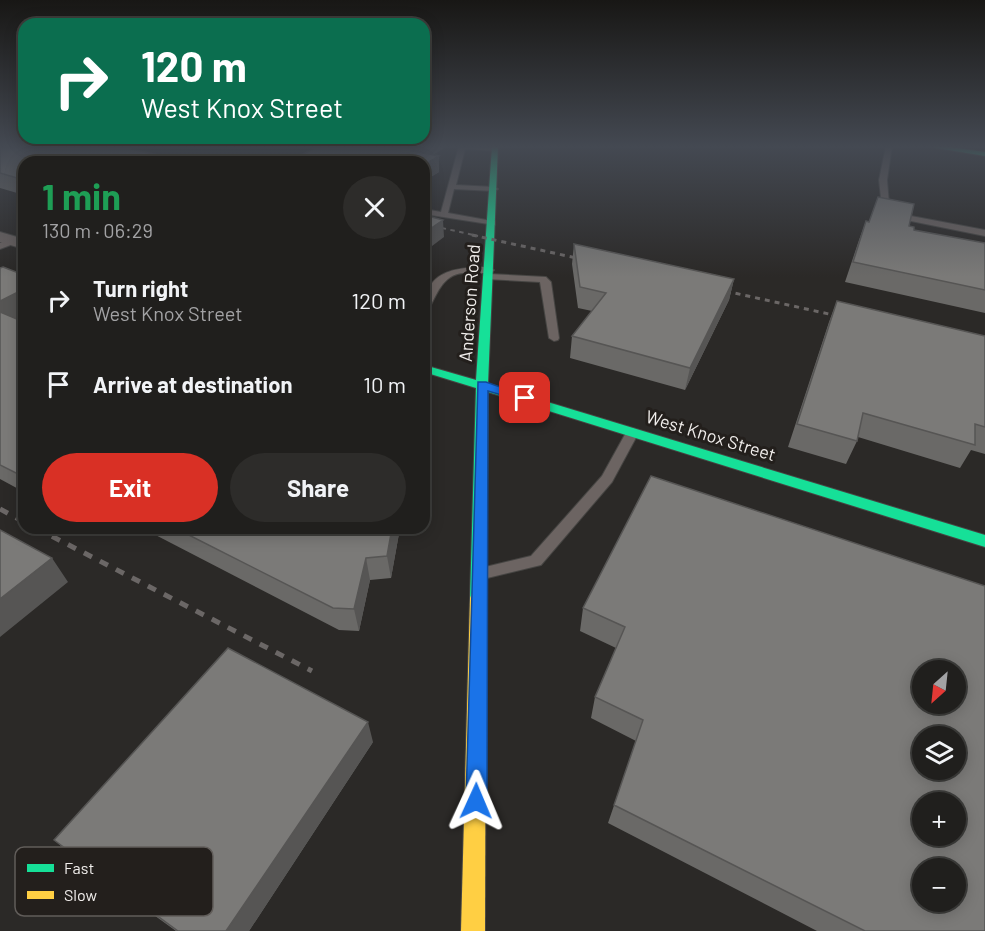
<!DOCTYPE html>
<meta charset="utf-8">
<style>
:root{--surface:#201f1d;--page:#2d2c2a;--text:#f1f3f6;--muted:#a2a2a4;--line:#3d3d3b;--accent:#d93025}
body{margin:0;font-family:Barlow,sans-serif;background:var(--page);color:var(--text);height:100vh;display:flex;flex-direction:column;font-size:22px;white-space:nowrap}
*{box-sizing:border-box;margin:0}
p{font-size:20px;color:var(--muted)}
.icon{flex:none;width:33px;height:33px;fill:none;stroke:currentColor;stroke-width:2;stroke-linecap:round;stroke-linejoin:round}
.map{position:relative;flex:1;overflow:hidden}
.drawer{position:absolute;left:18px;top:156px;width:412px;height:378px;display:flex;flex-direction:column;background:var(--surface);border-radius:18px;box-shadow:0 3px 15px #0003,0 0 0 2px var(--line)}
.drawer>*{flex:none}
.top-card{position:absolute;left:18px;top:18px;width:412px;height:126px;border-radius:18px;box-shadow:0 3px 15px #0003,0 0 0 2px var(--line);background:#0b6e4f;color:#fff;overflow:hidden}
.needle{width:39px;rotate:207deg}
.controls{position:absolute;left:912px;top:660px;display:grid;gap:12px}
.controls a{display:grid;place-items:center;width:54px;height:54px;border-radius:50%;background:var(--surface);box-shadow:0 3px 15px #0003,0 0 0 2px var(--line);font-size:30px}
.pin{position:absolute;display:grid;place-items:center;width:51px;height:51px;color:#fff;margin:-26px;border-radius:12px;box-shadow:0 3px 9px #0006}
.me{position:absolute;width:66px;margin:-33px;rotate:1deg;stroke-linejoin:round;filter:drop-shadow(0 0 4px #0008)}
.turn{display:flex;align-items:center;gap:21px;height:126px;padding:0 24px;font-size:27px}
.turn .icon{width:78px;height:78px;stroke-width:2.5}
.turn b{display:block;font-size:42px;line-height:51px}
.round{display:grid;place-items:center;flex:none;width:63px;height:63px;border-radius:32px;background:var(--page)}
.headline{display:flex;align-items:center;justify-content:space-between;height:102px;padding:0 24px}
h1{font-size:36px;font-weight:700;line-height:45px;color:#1e9e55}
.action{display:flex;gap:12px;margin-top:auto;padding:12px 24px}
.action a{flex:1;height:69px;border-radius:36px;background:var(--accent);color:#fff;font-size:24px;font-weight:700;line-height:69px;text-align:center}
.action a+a{background:var(--page);color:var(--text)}
ul{padding:0;list-style:none}
li{display:flex;align-items:center;gap:18px;height:84px;padding:0 24px}
li div{flex:1}
li b{display:block;font-size:22px}
li em{font-style:normal}
.map>svg:first-child{display:block}
</style>
<div class="map">
<svg width="985" height="931" viewBox="0 0 985 931">
<rect width="100%" height="100%" fill="#2b2927"/>
<g fill="none" stroke-linecap="round" stroke-linejoin="round">
<g stroke="#464543" stroke-width="2">
<path id="lane" d="M459 146 495 147 498 149 495 151 465 149 456 185 494 187 498 189 494 191 454 189 448 213 492 221H495V225L424 214V209L441 212Z
M886 146H892L887 180 889 204 911 216 985 230V236L906 220 882 207 879 180Z
M13 238 16 239V243L0 249V243Z
M489 267 494 270 492 272C483 274 473 272 463 273 442 275 437 295 428 310L424 311C424 270 456 267 489 267Z
M24 269V276L0 286V279Z
M489 274 546 277 551 282 559 338 558 340 554 341 549 338 540 282 486 279V275Z
M633 428 639 432 612 482 541 565 483 579 477 577 475 573 477 569 531 556 602 476 628 429Z"/>
</g>
<g stroke="#464543" stroke-width="2">
<path id="street" d="M0 232 24 239V249L0 242Z"/>
</g>
<g stroke="#464543" stroke-width="2">
<path id="fast" d="M492 146H498L488 384 985 535V547L488 392 486 598 484 603 478 605 472 603 470 598 476 388 424 372V365L476 380Z
M924 146H943L985 152V156Z"/>
</g>
<g stroke="#464543" stroke-width="2">
<path id="slow" d="M478 591 484 593 486 598 485 931H461L470 598 472 593Z"/>
</g>
<use href="#lane" fill="#6c6462" fill-rule="evenodd"/>
<use href="#street" fill="#6c6462" fill-rule="evenodd"/>
<use href="#fast" fill="#16e098" fill-rule="evenodd"/>
<use href="#slow" fill="#ffcf43" fill-rule="evenodd"/>
<path stroke="#6b6766" stroke-width="2" stroke-dasharray="4.5 4.5" stroke-linecap="butt" d="M424 224 478 236"/>
<path stroke="#6b6766" stroke-width="3" stroke-dasharray="5 5" stroke-linecap="butt" d="M472 235 590 261
M716 289 847 318"/>
<path stroke="#6b6766" stroke-width="5" stroke-dasharray="9 9" stroke-linecap="butt" d="M0 509 24 522
M36 528 312 671"/>
</g>
<path fill="#6a6967" d="M0 146 24 162V195L0 188Z
M319 146H446V147L432 155 439 156V172L424 181V162H300L299 156Z
M878 197 914 230 985 243V313L845 282 859 240 866 221 869 222Z
M574 244 734 279 729 300 685 390 570 358 572 336 592 311 578 308 572 264Z
M0 268 24 275V315L17 319 24 322V492L0 479Z
M837 301 985 336V454L971 450 960 468 858 437 857 441 846 464 788 447 829 322Z
M651 476 985 931H817L608 823 636 741 591 718 595 697 616 648 580 631 583 608Z
M142 528H400L391 578 370 580 359 631 339 630Z
M373 742 249 931H176L75 858 54 840Z"/>
<path fill="#565554" d="M421 146H446V147L421 162 412 151Z
M439 156V172L424 181V165Z
M443 220 444 237 424 252V233Z
M734 279 729 300 685 390 690 368Z
M24 289V315L0 327V301Z
M392 528H400L391 578 387 556Z
M52 558 68 582 0 637V599Z
M366 558 370 580 359 631 354 609Z
M368 722 373 742 249 931H226Z"/>
<path fill="#7b7a78" stroke="#565554" stroke-width="1.5" fill-rule="evenodd" d="M0 146H118L190 162H24V180L0 173Z
M319 146H421L412 151 439 156 424 165V162H329L299 156Z
M878 197 914 204 909 226 914 227V230L985 243V290L853 262 866 221 869 222Z
M424 215 443 220 424 233Z
M574 244 734 279 690 368 572 336 606 293 580 287Z
M3 267 24 275V289L0 301V268Z
M837 301 985 336V427L975 424V445L863 413 857 441 797 424Z
M0 312 24 322V477L0 465Z
M651 476 985 586V931H865L614 805 643 720 595 697 625 627 583 608ZM922 670H956V704H922ZM922 736H956V770H922ZM922 802H956V836H922ZM922 868H956V902H922Z
M175 528H392L387 556 366 558 354 609 333 608Z
M0 530 52 558 0 599Z
M228 648 368 722 226 931H178L54 840Z"/>
<linearGradient id="sky" x2="0" y2="1"><stop stop-color="#181715"/><stop offset="0.53" stop-color="#444952"/><stop offset="1" stop-color="#444952" stop-opacity="0"/></linearGradient>
<rect width="985" height="277" fill="url(#sky)"/>
<path fill="#1a73e8" stroke="#114b97" stroke-width="1.5" d="M478 382H486L531 398 525 402 488 391 487 801 484 808 476 811 469 808 466 801Z"/>
<g text-anchor="middle" dominant-baseline="central" stroke-width="6" stroke-linejoin="round" paint-order="stroke">
<g font-size="18" fill="#f1eeec" stroke="#231f1c">
<text transform="translate(469 303) rotate(-86)">Anderson Road</text>
<text transform="translate(711 435) rotate(17)">West Knox Street</text>
</g>
</g>
<rect x="15" y="847" width="198" height="69" rx="9" fill="#231f1c" stroke="#615d5a" stroke-width="1.5"/>
<rect x="27" y="864" width="27" height="8" fill="#16e098"/>
<rect x="27" y="891" width="27" height="8" fill="#ffcf43"/>
<g font-size="16" fill="#f1eeec">
<text x="64" y="874">Fast</text>
<text x="64" y="901">Slow</text>
</g>
</svg>
<div class="controls">
<a><svg class="needle" viewBox="-14 -14 28 28"><path d="M0-13l5 13h-10z" fill="#e53935"/><path d="M0 13l5-13h-10z" fill="#a2a2a4"/></svg></a>
<a><svg class="icon" aria-label="layers" viewBox="0 0 24 24"><path d="M12 4l9 5-9 5-9-5zM3 14l9 5 9-5"/></svg></a>
<a>+</a>
<a>−</a>
</div>
<div class="pin" style="left:525px;top:398px;background:#d93025"><svg class="icon" aria-label="arrive" viewBox="0 0 24 24"><path d="M6 21V4h12l-3 4 3 4H6"/></svg></div>
<svg class="me" style="left:476px;top:801px" viewBox="-20 -20 40 40"><path d="M0-17L14 15 0 8-14 15z" fill="#1a73e8" stroke="#fff" stroke-width="4"/></svg>
<div class="top-card">
<div class="turn"><svg class="icon" aria-label="right" viewBox="0 0 24 24"><path d="M7 20v-9h11M14 6l5 5-5 5"/></svg><div><b>120 m</b>West Knox Street</div></div>
</div>
<section class="drawer">
<div class="headline"><div><h1>1 min</h1><p>130 m · 06:29</p></div><a class="round"><svg class="icon" aria-label="close" viewBox="0 0 24 24"><path d="M6 6l12 12M18 6L6 18"/></svg></a></div>
<ul>
<li><svg class="icon" aria-label="right" viewBox="0 0 24 24"><path d="M7 20v-9h11M14 6l5 5-5 5"/></svg><div><b>Turn right</b><p>West Knox Street</p></div><em>120 m</em></li>
<li><svg class="icon" aria-label="arrive" viewBox="0 0 24 24"><path d="M6 21V4h12l-3 4 3 4H6"/></svg><div><b>Arrive at destination</b></div><em>10 m</em></li>
</ul>
<div class="action"><a>Exit</a><a>Share</a></div>
</section>
</div>
